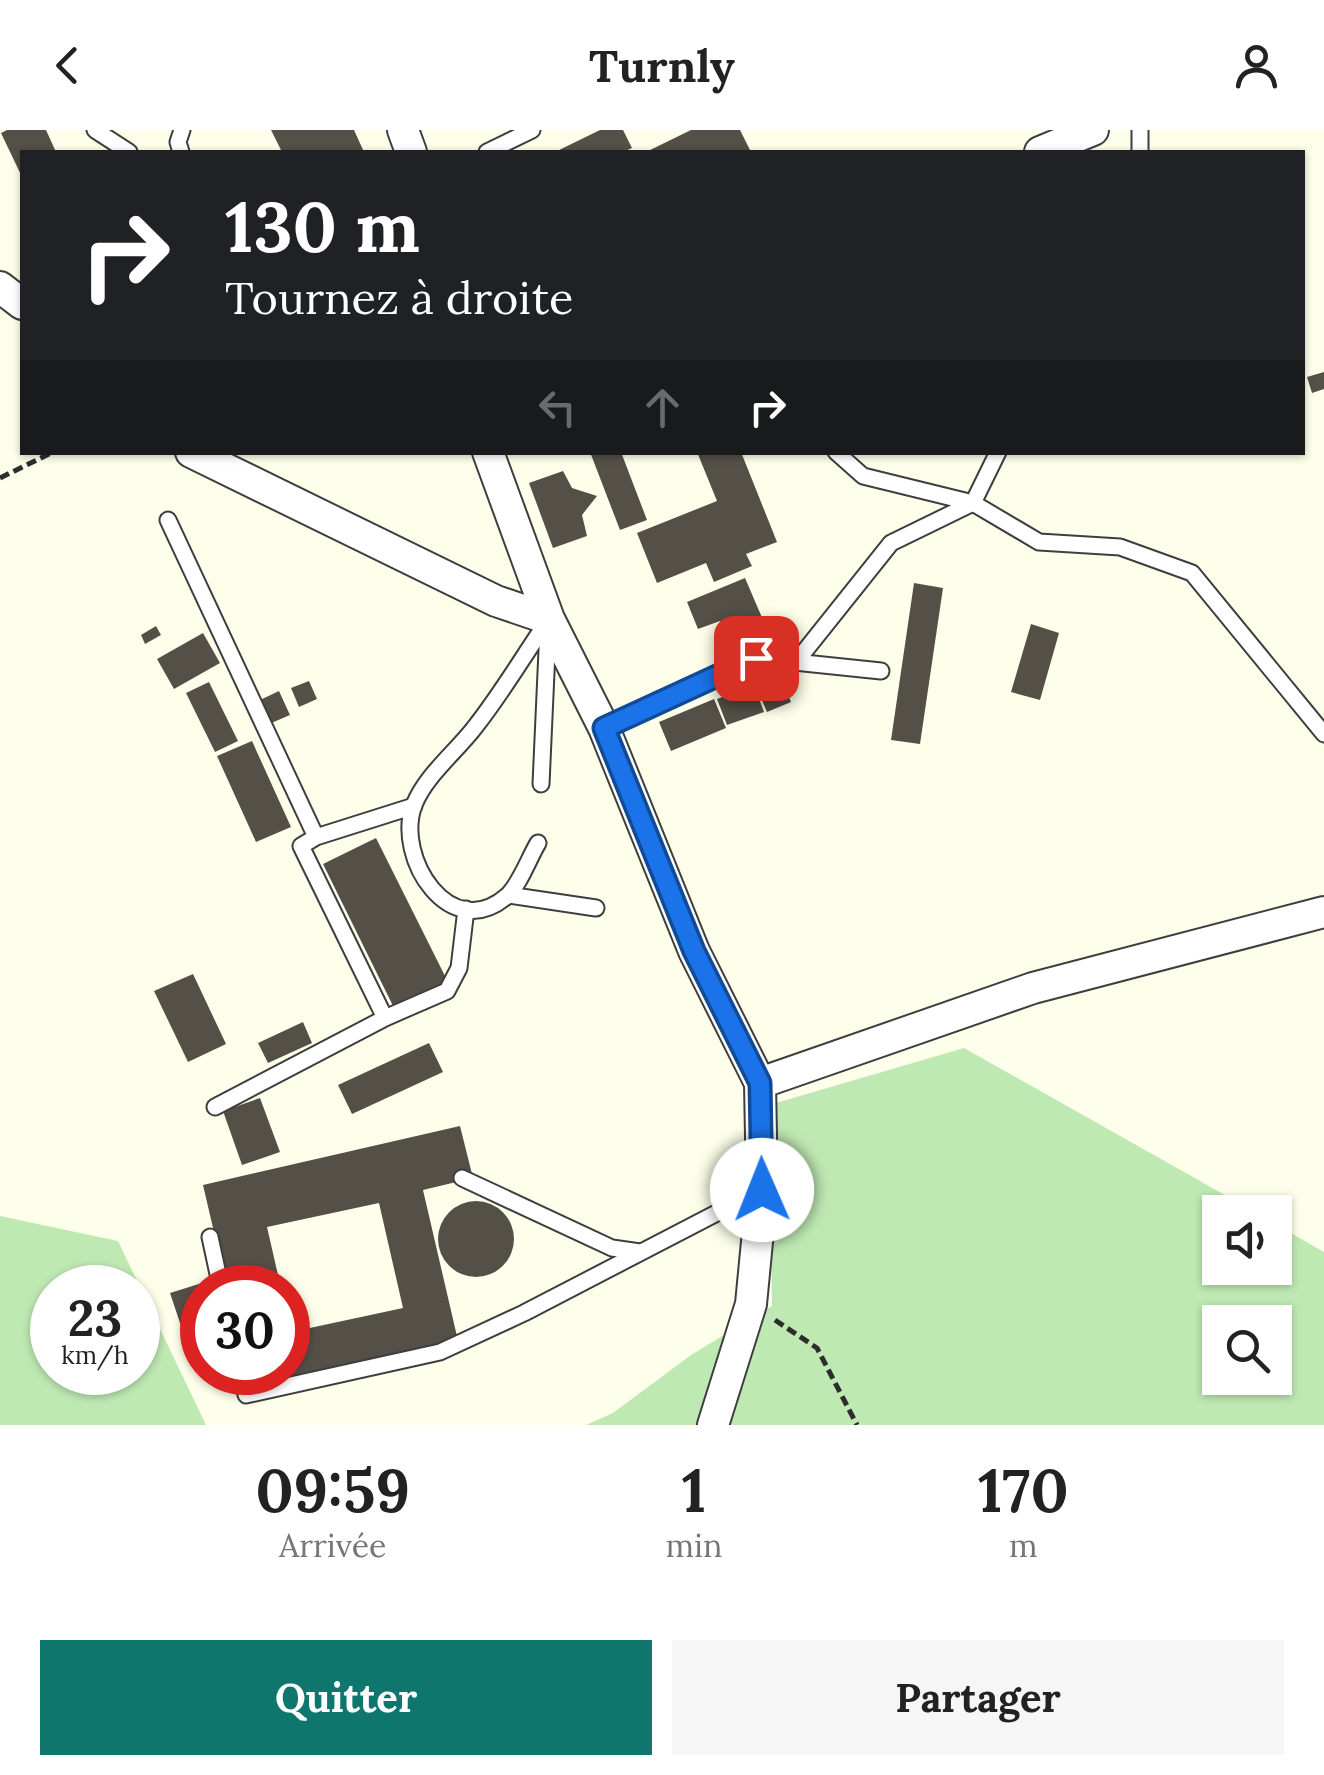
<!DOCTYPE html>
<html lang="fr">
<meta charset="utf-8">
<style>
:root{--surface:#fff;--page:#f6f6f6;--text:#222;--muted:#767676;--accent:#0f766e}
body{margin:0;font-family:Lora,serif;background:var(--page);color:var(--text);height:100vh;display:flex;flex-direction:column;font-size:38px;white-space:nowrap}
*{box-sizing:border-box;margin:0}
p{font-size:32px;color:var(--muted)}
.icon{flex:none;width:55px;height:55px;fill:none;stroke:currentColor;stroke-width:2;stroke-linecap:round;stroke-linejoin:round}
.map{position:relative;height:1295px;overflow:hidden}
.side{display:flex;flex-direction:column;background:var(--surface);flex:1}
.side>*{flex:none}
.top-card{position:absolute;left:20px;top:20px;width:1285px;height:305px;border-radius:0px;box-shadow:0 2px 8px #0004;background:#202124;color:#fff;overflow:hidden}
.buttons{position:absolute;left:1202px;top:1065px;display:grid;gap:20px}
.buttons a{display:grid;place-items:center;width:90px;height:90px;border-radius:0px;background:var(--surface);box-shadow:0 2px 8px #0004;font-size:50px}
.speed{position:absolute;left:30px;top:1135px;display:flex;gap:20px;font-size:50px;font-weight:700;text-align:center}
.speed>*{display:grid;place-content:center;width:130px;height:130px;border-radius:50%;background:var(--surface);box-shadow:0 2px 8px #0004;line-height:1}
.speed small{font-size:25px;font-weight:400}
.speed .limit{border:15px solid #d22;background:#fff;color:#111}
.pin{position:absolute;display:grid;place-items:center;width:85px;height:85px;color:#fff;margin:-42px;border-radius:20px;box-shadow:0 5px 15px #0006}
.me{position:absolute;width:110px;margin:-55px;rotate:359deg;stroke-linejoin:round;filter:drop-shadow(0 0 8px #0008)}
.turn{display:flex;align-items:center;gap:35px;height:210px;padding:0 40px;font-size:45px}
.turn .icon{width:130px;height:130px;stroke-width:2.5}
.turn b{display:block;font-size:70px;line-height:85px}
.lanes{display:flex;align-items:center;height:95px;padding:0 40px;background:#0003;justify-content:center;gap:50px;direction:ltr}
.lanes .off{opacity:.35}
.eta{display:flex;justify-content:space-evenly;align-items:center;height:170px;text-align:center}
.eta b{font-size:60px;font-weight:700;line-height:70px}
.cta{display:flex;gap:20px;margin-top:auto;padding:20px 40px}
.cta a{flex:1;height:115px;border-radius:0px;background:var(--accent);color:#fff;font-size:40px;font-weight:700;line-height:115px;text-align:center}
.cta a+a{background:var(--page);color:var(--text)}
header{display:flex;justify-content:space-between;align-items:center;height:130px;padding:0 40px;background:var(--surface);font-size:45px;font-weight:700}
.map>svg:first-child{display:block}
</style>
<header><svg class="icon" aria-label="back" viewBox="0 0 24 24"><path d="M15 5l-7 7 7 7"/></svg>Turnly<svg class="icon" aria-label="person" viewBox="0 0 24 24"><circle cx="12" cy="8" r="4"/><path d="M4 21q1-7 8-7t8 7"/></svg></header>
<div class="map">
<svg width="1324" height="1295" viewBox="0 0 1324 1295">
<rect width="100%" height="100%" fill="#fdffea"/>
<path fill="#bfe9b3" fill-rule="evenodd" d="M964 918 1255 1082H1220V1138H1275V1094L1324 1122V1295H586L613 1283 691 1225 772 1176 769 975ZM1220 1192H1275V1248H1220Z
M0 1086 118 1111 206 1295H0ZM52 1158H138V1242H52Z"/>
<path fill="#545048" d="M7 0H46L56 22H22V47L1 3Z
M271 0H354L364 22H282Z
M600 0H623L632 18 623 22H555Z
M691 0H740L751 22H646Z
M1324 242V259L1312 263 1307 247Z
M590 322H621L647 390 620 400Z
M697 322H741L777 412 746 424 752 436 714 452 706 433 657 453 637 403 717 371Z
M563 341 572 358 597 366 582 385 587 406 553 418 529 353Z
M745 448 776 520 758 527 745 497 725 505 720 491 698 499 687 472Z
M914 453 943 458 920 614 891 610Z
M1031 494 1059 503 1040 570 1011 562Z
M156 496 161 505 145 514 141 505Z
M203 503 220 533 174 559 157 529Z
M780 546 791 572 767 582 756 556Z
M309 551 317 569 299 577 291 558Z
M209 552 238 611 215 622 186 563Z
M754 555 764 582 727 595 717 569Z
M279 561 290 585 269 594 258 571Z
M714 569 726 598 671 621 659 592Z
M252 611 291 697 256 712 217 626Z
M376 708 449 854 395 880 323 734Z
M193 844 226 914 188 932 154 861Z
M303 892 312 913 268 933 258 913Z
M429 913 443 942 352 984 338 955Z
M260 968 280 1022 242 1035 223 981Z
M460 996 473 1048 423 1060 459 1215 251 1262 247 1242H288V1195L291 1202 403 1178 379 1073 267 1097 281 1158H227L203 1055Z
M438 1109a38 38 0 1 1 76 0a38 38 0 1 1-76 0Z
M202 1153V1206L186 1211 170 1163Z"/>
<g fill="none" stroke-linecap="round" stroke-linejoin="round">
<g stroke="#3e3e3e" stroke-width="19">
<path id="service" d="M95 0 129 22
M181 22 178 12 182 0
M487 22 532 0
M1140 22V0
M836 322 863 346 973 373 1039 412 1120 417 1192 443 1324 604
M168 390 316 707 414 676
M796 532 891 413 973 373 998 322
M604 598 756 528 881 541
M541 654 548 498
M316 707 301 716 385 888
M538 713C529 728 520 754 507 766 451 815 394 728 414 675 426 645 456 622 475 597 502 563 524 525 549 489
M508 765 596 778
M215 977 385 888 447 861 459 838 466 779
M462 1048 612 1118 640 1122
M210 1107 221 1158
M241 1242 246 1265 440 1222 524 1183 761 1060"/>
</g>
<g stroke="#3e3e3e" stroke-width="34">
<path id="minor" d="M403 0 411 22
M1040 22 1093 0
M0 157 22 174
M191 322 496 471 549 489
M488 322 549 489 604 598 694 821 760 953 762 1060 751 1174 713 1295
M760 953 1033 858 1324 782"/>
</g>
<path stroke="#2d2d2d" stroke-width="5" stroke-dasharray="10 5" stroke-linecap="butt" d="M0 348 53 322
M775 1190 817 1218 857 1295"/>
<use href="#service" stroke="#fff" stroke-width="15"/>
<use href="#minor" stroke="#fff" stroke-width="30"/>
</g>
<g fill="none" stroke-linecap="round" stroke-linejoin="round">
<g stroke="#114b97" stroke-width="25">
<path id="route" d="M756 528 604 598 694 821 760 953 762 1060"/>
</g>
<use href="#route" stroke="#1a73e8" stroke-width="18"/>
</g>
</svg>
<div class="buttons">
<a><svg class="icon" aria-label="sound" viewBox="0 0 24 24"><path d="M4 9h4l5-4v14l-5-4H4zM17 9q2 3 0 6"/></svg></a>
<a><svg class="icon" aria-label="search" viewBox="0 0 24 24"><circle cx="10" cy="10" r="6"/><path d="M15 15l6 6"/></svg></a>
</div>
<div class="speed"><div>23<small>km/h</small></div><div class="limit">30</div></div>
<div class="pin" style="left:756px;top:528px;background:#d93025"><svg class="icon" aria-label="arrive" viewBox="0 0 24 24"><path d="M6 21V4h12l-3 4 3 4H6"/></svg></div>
<svg class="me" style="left:762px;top:1060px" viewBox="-20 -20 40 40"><circle r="19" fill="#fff"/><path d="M0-13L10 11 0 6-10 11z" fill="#1a73e8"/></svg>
<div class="top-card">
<div class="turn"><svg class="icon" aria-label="right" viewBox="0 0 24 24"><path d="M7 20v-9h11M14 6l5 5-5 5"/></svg><div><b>130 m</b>Tournez à droite</div></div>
<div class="lanes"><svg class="icon off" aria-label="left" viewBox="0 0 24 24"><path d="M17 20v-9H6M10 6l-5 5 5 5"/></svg><svg class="icon off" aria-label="ahead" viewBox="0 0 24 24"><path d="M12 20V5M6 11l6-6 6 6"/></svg><svg class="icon" aria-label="right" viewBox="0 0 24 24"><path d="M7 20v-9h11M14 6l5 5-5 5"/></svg></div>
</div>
</div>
<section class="side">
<div class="eta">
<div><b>09:59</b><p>Arrivée</p></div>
<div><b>1</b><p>min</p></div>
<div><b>170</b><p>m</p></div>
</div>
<div class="cta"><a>Quitter</a><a>Partager</a></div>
</section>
